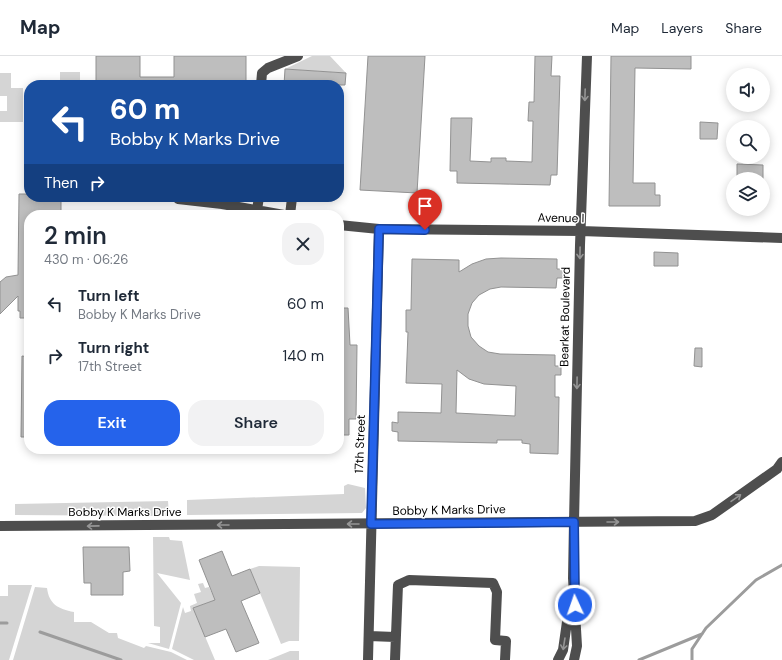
<!DOCTYPE html>
<meta charset="utf-8">
<style>
:root{--surface:#fff;--page:#f2f2f3;--text:#1f2937;--muted:#747a83;--line:#e0e1e3;--accent:#2563eb}
body{margin:0;font-family:"DM Sans",sans-serif;background:var(--page);color:var(--text);height:100vh;display:flex;flex-direction:column;font-size:15px;white-space:nowrap}
*{box-sizing:border-box;margin:0}
p{font-size:13px;color:var(--muted)}
.icon{flex:none;width:22px;height:22px;fill:none;stroke:currentColor;stroke-width:2;stroke-linecap:round;stroke-linejoin:round}
.map{position:relative;flex:1;overflow:hidden}
.details{position:absolute;left:24px;top:154px;width:320px;height:244px;display:flex;flex-direction:column;background:var(--surface);border-radius:16px;box-shadow:0 2px 10px #0003}
.details>*{flex:none}
.banner{position:absolute;left:24px;top:24px;width:320px;height:122px;border-radius:16px;box-shadow:0 2px 10px #0003;background:#1a4fa0;color:#fff;overflow:hidden}
.tools{position:absolute;left:726px;top:12px;display:grid;gap:8px}
.tools a{display:grid;place-items:center;width:44px;height:44px;border-radius:50%;background:var(--surface);box-shadow:0 2px 10px #0003;font-size:20px}
.pin{position:absolute;display:grid;place-items:center;width:34px;height:34px;color:#fff;margin:-41px -17px;border-radius:50% 50% 50% 0;rotate:-45deg;box-shadow:0 0 4px #0007}
.pin .icon{rotate:45deg}
.me{position:absolute;width:44px;margin:-22px;rotate:357deg;stroke-linejoin:round;filter:drop-shadow(0 0 3px #0008)}
.turn{display:flex;align-items:center;gap:14px;height:84px;padding:0 20px;font-size:18px}
.turn .icon{width:52px;height:52px;stroke-width:2.5}
.turn b{display:block;font-size:28px;line-height:34px}
.then{display:flex;align-items:center;height:38px;padding:0 20px;background:#0003;gap:8px;font-size:15px}
.round{display:grid;place-items:center;flex:none;width:42px;height:42px;border-radius:16px;background:var(--page)}
.headline{display:flex;align-items:center;justify-content:space-between;height:68px;padding:0 20px}
h1{font-size:24px;font-weight:600;line-height:30px}
.primary-button{display:flex;gap:8px;margin-top:auto;padding:8px 20px}
.primary-button a{flex:1;height:46px;border-radius:16px;background:var(--accent);color:#fff;font-size:16px;font-weight:600;line-height:46px;text-align:center}
.primary-button a+a{background:var(--page);color:var(--text)}
ul{padding:0;list-style:none}
li{display:flex;align-items:center;gap:12px;height:52px;padding:0 20px}
li div{flex:1}
li b{display:block;font-size:15px}
li em{font-style:normal}
header{display:flex;align-items:center;gap:24px;box-sizing:border-box;height:56px;padding:0 20px;background:var(--surface);border-bottom:1px solid var(--line)}
header strong{font-size:19px}
nav{display:flex;gap:22px;margin-inline-start:auto;font-size:14px}
.map>svg:first-child{display:block}
</style>
<header>
<strong>Map</strong>
<nav><a>Map</a><a>Layers</a><a>Share</a></nav>
</header>
<div class="map">
<svg width="782" height="604" viewBox="0 0 782 604">
<rect width="100%" height="100%" fill="#fff"/>
<path fill="#d5d5d5" d="M312 0H330L346 17 285 13Z
M60 16H80V29H60Z
M0 17H11V32H23V66H0V55H7V40H0Z
M348 428 365 432 366 452 362 457 187 459V444L344 438V430Z
M168 445 169 460 15 459V448Z
M153 481H169L170 484 182 485 190 524 157 517 181 547 169 593 148 587H160V571L154 570Z
M259 510 300 511 299 585H289L281 588 250 513Z
M203 527 205 532 209 531 215 544 193 552 215 604H194L172 593 183 551 185 557 191 555 190 550 197 547 194 538 201 536 198 528Z
M8 529H32L9 604H0V540H8Z
M35 531 47 532C49 548 58 553 74 556V566H91L109 577H117L118 582 144 592 146 590 171 596 187 604H13Z
M290 595H299V604H268Z"/>
<g fill="none" stroke-linecap="round" stroke-linejoin="round">
<path stroke="#9c9c9c" stroke-width="3" d="M0 567H7
M40 576 121 604
M639 604 702 578
M692 604V593L706 572 756 524 782 509"/>
</g>
<path fill="#bebebe" stroke="#929292" fill-rule="evenodd" d="M96 0H140V21H174V0H246V29H96Z
M368 0H425L417 137 360 134Z
M535 0H552L551 20H560L557 119H551L550 129 457 127V115H450L451 62H472L470 105 491 106V102H506V105L532 106 533 65H528L529 46H534Z
M611 0H691V13L635 12 633 127H655V139H660V150H609Z
M285 13 346 17 345 29H284Z
M700 66 718 67 717 83H700Z
M737 108 763 109V123H737Z
M19 138H29V141H61V159H29V262H20V255H18V240L0 258V226L6 221 18 219Z
M654 196 678 197V210H654Z
M501 202 557 203V213H563V222H557L556 232 501 231 490 233 479 239 472 247 468 258V270L471 281 479 290 488 296 500 298 555 299V310H561V319H555V341H559L558 398 530 397V388L522 387V384H497V387L398 385V376L392 375V366L398 367V356L441 357 442 328 406 327 408 276H406V254H411L412 203 459 204V216L472 208 486 203ZM457 314 469 323 484 328 516 330 515 360 456 357Z
M339 252H348L350 289H357L356 363H349V379H339Z
M695 292H702V311L694 310Z
M22 300 29 301V381H21Z
M83 491H129L130 515 123 516V539H91V527H84Z
M222 495 232 520 250 513 260 537 241 545 259 587 236 596 226 573 205 581 193 552 215 544 199 504Z"/>
<g fill="none" stroke-linecap="round" stroke-linejoin="round">
<path stroke="#4e4e4e" stroke-width="10" d="M261 29 262 17 268 12 298 0
M178 143 222 148 284 159
M257 154 259 141
M290 159 292 142
M339 169 379 173 581 175 782 182
M0 470 695 465 712 459 777 413 782 406
M369 580 395 581
M368 604 379 173
M395 604 398 529 409 524 493 527 497 536 495 584 506 585 505 604
M558 604 563 594 570 545
M574 604 577 590 573 522 574 466 580 189 587 0"/>
</g>
<defs><path id="oneway-shaft" d="M-6 0H5M1.5-3L5.5 0L1.5 3" fill="none" stroke-width="1.6" stroke-linecap="round" stroke-linejoin="round"/></defs>
<g stroke="#959595">
<use href="#oneway-shaft" transform="translate(585 39) rotate(92)"/>
<use href="#oneway-shaft" transform="translate(580 197) rotate(91)"/>
<use href="#oneway-shaft" transform="translate(577 327) rotate(91)"/>
<use href="#oneway-shaft" transform="translate(736 442) rotate(-35)"/>
<use href="#oneway-shaft" transform="translate(613 466)"/>
<use href="#oneway-shaft" transform="translate(353 468) rotate(180)"/>
<use href="#oneway-shaft" transform="translate(223 469) rotate(180)"/>
<use href="#oneway-shaft" transform="translate(93 470) rotate(179)"/>
<use href="#oneway-shaft" transform="translate(564 588) rotate(99)"/>
</g>
<g fill="none" stroke-linecap="round" stroke-linejoin="round">
<g stroke="#184099" stroke-width="10">
<path id="route" d="M425 174 379 173 371 468 574 466 575 549"/>
</g>
<use href="#route" stroke="#2563eb" stroke-width="7"/>
</g>
<g text-anchor="middle" dominant-baseline="central" stroke-width="3" stroke-linejoin="round" paint-order="stroke">
<g font-size="12" fill="#000" stroke="#fff">
<text transform="translate(561 162) rotate(1)">Avenue I</text>
<text transform="translate(565 261) rotate(-89)">Bearkat Boulevard</text>
<text transform="translate(360 388) rotate(-88)">17th Street</text>
<text transform="translate(449 454) rotate(-1)">Bobby K Marks Drive</text>
<text x="125" y="456">Bobby K Marks Drive</text>
</g>
</g>
</svg>
<div class="tools">
<a><svg class="icon" aria-label="sound" viewBox="0 0 24 24"><path d="M4 9h4l5-4v14l-5-4H4zM17 9q2 3 0 6"/></svg></a>
<a><svg class="icon" aria-label="search" viewBox="0 0 24 24"><circle cx="10" cy="10" r="6"/><path d="M15 15l6 6"/></svg></a>
<a><svg class="icon" aria-label="layers" viewBox="0 0 24 24"><path d="M12 4l9 5-9 5-9-5zM3 14l9 5 9-5"/></svg></a>
</div>
<div class="pin" style="left:425px;top:174px;background:#d93025"><svg class="icon" aria-label="arrive" viewBox="0 0 24 24"><path d="M6 21V4h12l-3 4 3 4H6"/></svg></div>
<svg class="me" style="left:575px;top:549px" viewBox="-20 -20 40 40"><circle r="17" fill="#2563eb" stroke="#fff" stroke-width="3"/><path d="M0-11L8 9 0 5-8 9z" fill="#fff"/></svg>
<div class="banner">
<div class="turn"><svg class="icon" aria-label="left" viewBox="0 0 24 24"><path d="M17 20v-9H6M10 6l-5 5 5 5"/></svg><div><b>60 m</b>Bobby K Marks Drive</div></div>
<div class="then">Then<svg class="icon" aria-label="right" viewBox="0 0 24 24"><path d="M7 20v-9h11M14 6l5 5-5 5"/></svg></div>
</div>
<section class="details">
<div class="headline"><div><h1>2 min</h1><p>430 m · 06:26</p></div><a class="round"><svg class="icon" aria-label="close" viewBox="0 0 24 24"><path d="M6 6l12 12M18 6L6 18"/></svg></a></div>
<ul>
<li><svg class="icon" aria-label="left" viewBox="0 0 24 24"><path d="M17 20v-9H6M10 6l-5 5 5 5"/></svg><div><b>Turn left</b><p>Bobby K Marks Drive</p></div><em>60 m</em></li>
<li><svg class="icon" aria-label="right" viewBox="0 0 24 24"><path d="M7 20v-9h11M14 6l5 5-5 5"/></svg><div><b>Turn right</b><p>17th Street</p></div><em>140 m</em></li>
</ul>
<div class="primary-button"><a>Exit</a><a>Share</a></div>
</section>
</div>
